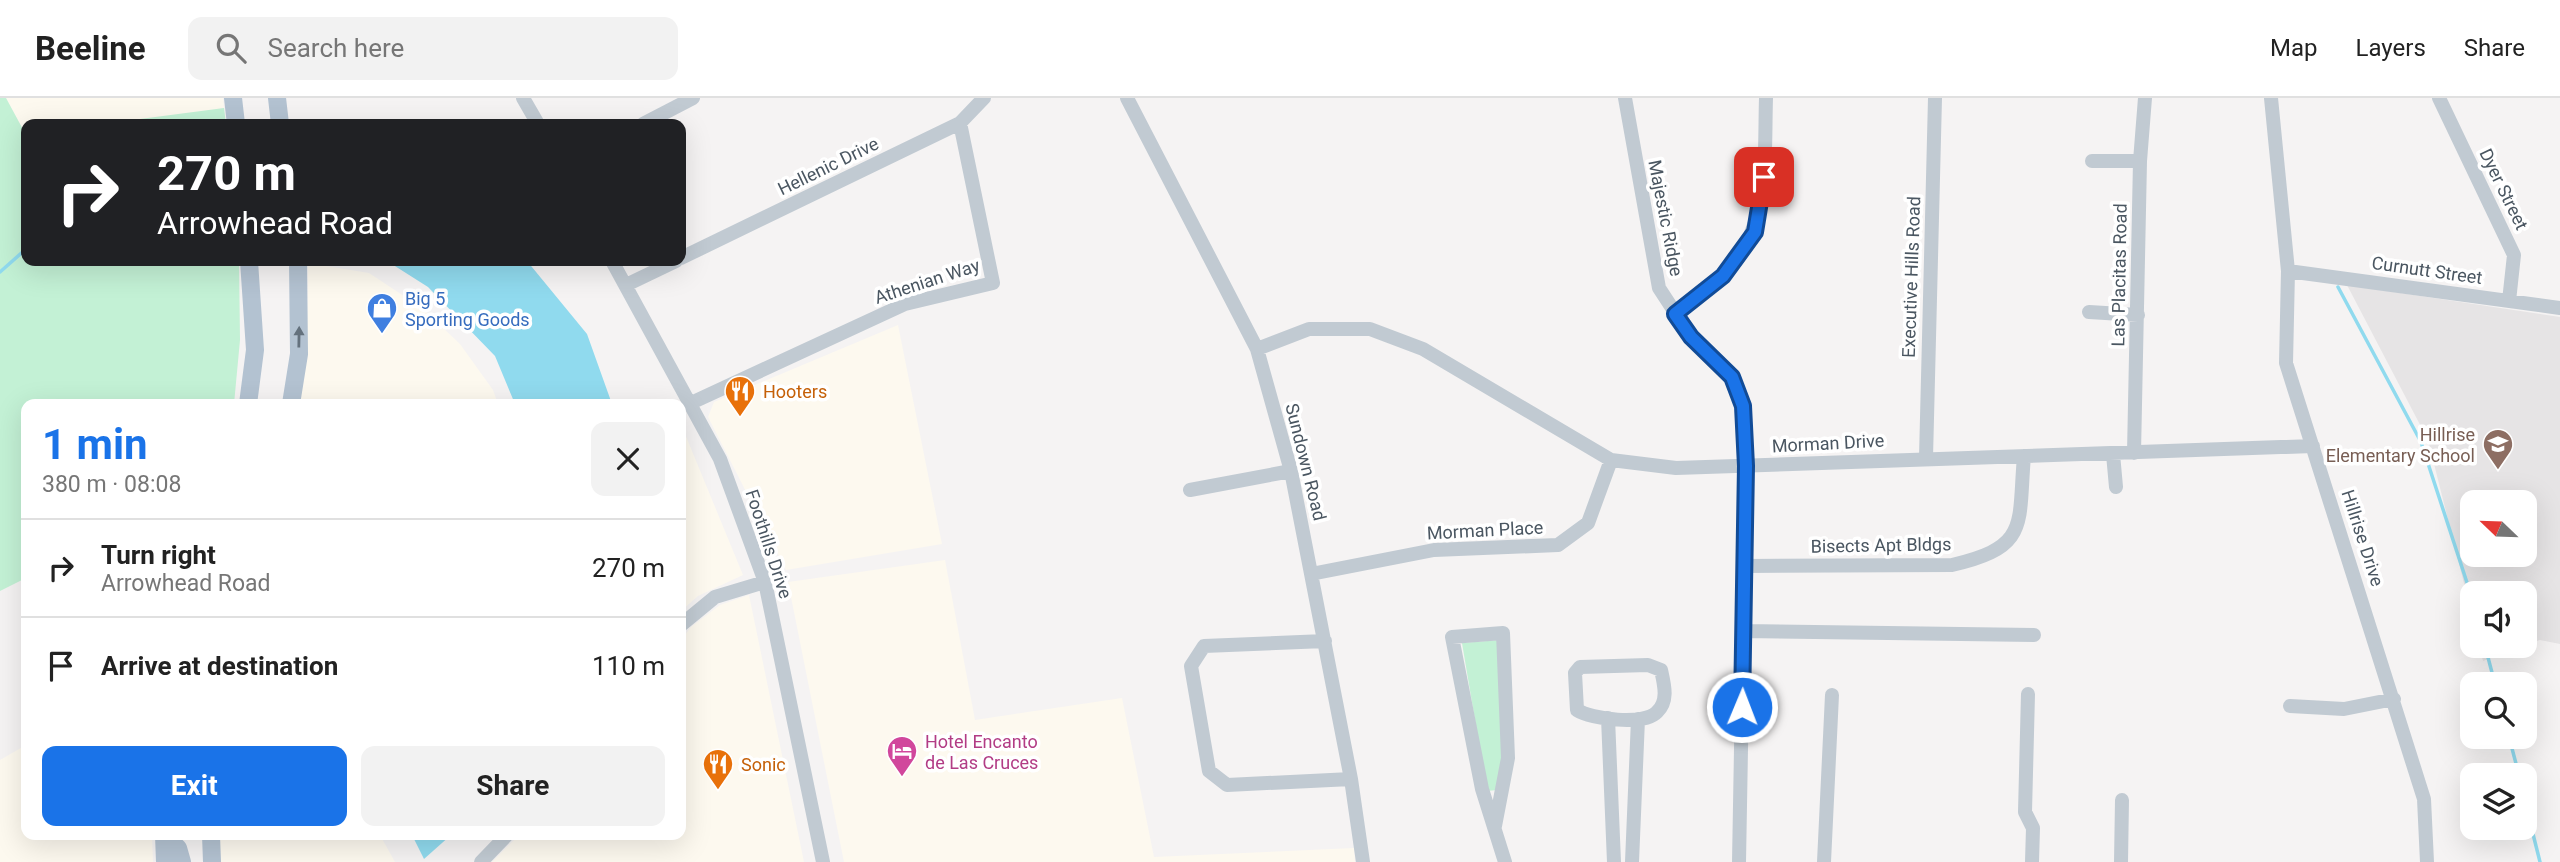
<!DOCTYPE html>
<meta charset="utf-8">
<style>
:root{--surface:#fff;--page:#f2f2f2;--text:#222;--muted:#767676;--line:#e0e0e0;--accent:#1a73e8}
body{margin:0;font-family:Roboto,sans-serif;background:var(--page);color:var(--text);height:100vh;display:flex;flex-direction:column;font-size:26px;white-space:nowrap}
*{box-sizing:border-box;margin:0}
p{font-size:23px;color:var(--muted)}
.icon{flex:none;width:38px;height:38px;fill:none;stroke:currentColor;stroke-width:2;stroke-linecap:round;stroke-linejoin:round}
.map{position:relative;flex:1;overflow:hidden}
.drawer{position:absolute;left:21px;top:301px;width:665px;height:441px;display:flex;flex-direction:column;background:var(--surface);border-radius:14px;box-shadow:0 7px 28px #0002}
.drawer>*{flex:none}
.guide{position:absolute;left:21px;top:21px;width:665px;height:147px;border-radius:14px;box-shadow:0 7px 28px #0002;background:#202124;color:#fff;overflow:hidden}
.needle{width:46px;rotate:293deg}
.fabs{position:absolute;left:2460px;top:392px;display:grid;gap:14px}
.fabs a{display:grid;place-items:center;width:77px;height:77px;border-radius:14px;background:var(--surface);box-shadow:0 7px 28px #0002;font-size:35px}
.pin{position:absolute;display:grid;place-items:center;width:60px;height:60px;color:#fff;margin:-30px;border-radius:14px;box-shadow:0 4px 10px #0006}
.me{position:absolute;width:77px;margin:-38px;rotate:1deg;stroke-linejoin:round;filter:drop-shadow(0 0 5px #0008)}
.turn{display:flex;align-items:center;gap:24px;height:147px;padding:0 21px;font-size:32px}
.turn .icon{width:91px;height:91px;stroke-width:2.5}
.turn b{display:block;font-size:49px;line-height:60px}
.round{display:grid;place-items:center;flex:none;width:74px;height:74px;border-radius:14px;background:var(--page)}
.overview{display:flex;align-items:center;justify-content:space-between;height:119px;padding:0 21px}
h1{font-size:42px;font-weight:700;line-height:52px;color:var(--accent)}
.button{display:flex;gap:14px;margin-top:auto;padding:14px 21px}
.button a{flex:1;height:80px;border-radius:14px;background:var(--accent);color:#fff;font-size:28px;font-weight:700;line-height:80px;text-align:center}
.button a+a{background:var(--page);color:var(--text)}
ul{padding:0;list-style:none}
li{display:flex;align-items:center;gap:21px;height:98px;padding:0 21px;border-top:2px solid var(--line)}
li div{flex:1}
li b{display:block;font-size:26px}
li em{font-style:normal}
header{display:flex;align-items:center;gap:42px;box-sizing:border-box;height:98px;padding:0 35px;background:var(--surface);border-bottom:2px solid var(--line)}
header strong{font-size:33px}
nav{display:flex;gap:38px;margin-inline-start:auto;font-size:24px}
.search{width:490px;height:63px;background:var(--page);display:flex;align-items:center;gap:18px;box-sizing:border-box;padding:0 24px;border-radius:14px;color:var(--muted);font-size:26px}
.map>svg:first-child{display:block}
</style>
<header>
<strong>Beeline</strong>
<div class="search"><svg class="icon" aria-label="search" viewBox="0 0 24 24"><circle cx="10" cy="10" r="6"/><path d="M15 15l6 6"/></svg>Search here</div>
<nav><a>Map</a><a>Layers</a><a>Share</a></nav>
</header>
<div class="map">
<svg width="2560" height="764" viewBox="0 0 2560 764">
<rect width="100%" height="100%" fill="#f5f3f3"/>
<path fill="#fdf9ef" d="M6 0H223L224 10 141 26H26V37Z
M308 165 369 175 422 210 460 246 493 292 498 306H297L307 231Z
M898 227 942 446 786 472 708 319 714 304Z
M685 336 743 477 698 498 681 513V337Z
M945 462 975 622 1122 600 1154 759 1354 750 1355 764H844L788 484Z
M749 497 804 764H492L519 737H681V542L691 529 720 507Z
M26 647V737H152L153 764H0V662Z
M219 737H380L395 764H221Z"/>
<path fill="#e6e4e5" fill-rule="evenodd" d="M2347 187 2560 219V546L2540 542 2525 547V495H2473V521L2428 342ZM2473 404H2525V457H2473Z
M2479 548H2525L2483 563Z"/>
<path fill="#c3f1d5" d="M0 0H6L26 37V163H239L240 242 234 306H26V480L0 493Z
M224 10 226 26H129L140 21Z
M1500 542 1502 668 1497 692 1487 693 1462 545Z"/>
<path fill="#90daee" d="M387 163H527L587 236 612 306H515L495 258 428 189Z
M412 737H411H451L424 761Z"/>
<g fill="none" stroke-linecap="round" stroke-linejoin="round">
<path stroke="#90daee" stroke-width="3.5" d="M0 174 26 151
M2338 189 2421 344 2473 503
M2485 548 2495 586
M2509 639 2519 677
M2525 704 2540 764"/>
<path stroke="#c1cad2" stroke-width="14" d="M523 0 538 26
M1127 0 1257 251 1291 373 1351 681 1363 764
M1625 0 1659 190 1691 239 1732 279 1743 308 1746 368 1739 764
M2271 0 2288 173 2286 265 2424 701 2427 764
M2439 0 2514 157 2509 203
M643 26 693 0
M2092 63H2140
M681 160 960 25 984 0
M612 163 720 361 765 484 823 764
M2288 173 2560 210
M626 187 676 163
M2089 214 2138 217
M1675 216C1690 204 1708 193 1722 179 1771 132 1764 62 1766 0
M1257 251 1309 231H1370L1423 251 1611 362 1676 370 2313 348
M691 305 905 206 993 185 960 25
M2134 355 2140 63 2145 0
M2113 356 2116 389
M1926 360 1935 0
M1190 392 1291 373
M1745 468 1952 467C2030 449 2018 427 2024 358
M1311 476 1434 452 1558 447 1588 425 1611 362
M681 527 715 499 765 484
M1743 533 2034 537
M1325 543 1204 548 1191 568 1209 673 1227 687 1351 681
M1648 567 1661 572C1664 586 1669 603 1657 614 1644 628 1591 621 1577 612L1575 575 1580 569Z
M2028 596 2025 714 2033 730 2032 764
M2290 608 2344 611 2394 601
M1608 620 1614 764
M1495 728 1508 660 1503 535 1452 539 1482 691 1505 764
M481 764 507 737
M1632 764 1638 621
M1824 764 1832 597
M2121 764 2122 702"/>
<path stroke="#b3c2d1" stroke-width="18" d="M233 0 236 26
M277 0 280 26
M248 306 255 252 249 163
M291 306 299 256 298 163
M164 737 178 750 182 764
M164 737 165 764
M211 737 212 764"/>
</g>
<defs><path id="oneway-solid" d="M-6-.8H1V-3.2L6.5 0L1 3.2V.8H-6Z" transform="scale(1.75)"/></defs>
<use fill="#64717d" href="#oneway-solid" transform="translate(299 239) rotate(-89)"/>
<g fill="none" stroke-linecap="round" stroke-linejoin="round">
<g stroke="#114b97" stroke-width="18">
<path id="route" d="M1742 609 1746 368 1743 308 1732 279 1691 239 1675 216 1723 178 1755 134 1764 79"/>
</g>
<use href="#route" stroke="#1a73e8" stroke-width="12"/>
</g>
<defs>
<g id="shop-pin" transform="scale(1.575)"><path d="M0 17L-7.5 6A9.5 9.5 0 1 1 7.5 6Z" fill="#3f7fe0" stroke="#fff"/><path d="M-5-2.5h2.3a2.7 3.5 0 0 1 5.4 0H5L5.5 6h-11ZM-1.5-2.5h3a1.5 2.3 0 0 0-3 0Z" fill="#fff"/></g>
<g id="restaurant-pin" transform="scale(1.575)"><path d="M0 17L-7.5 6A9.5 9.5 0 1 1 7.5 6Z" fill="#e8710a" stroke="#fff"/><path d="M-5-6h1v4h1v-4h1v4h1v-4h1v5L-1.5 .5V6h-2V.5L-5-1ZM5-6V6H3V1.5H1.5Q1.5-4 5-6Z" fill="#fff"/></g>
<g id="school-pin" transform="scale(1.575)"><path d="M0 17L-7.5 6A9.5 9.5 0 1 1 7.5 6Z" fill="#8d6e63" stroke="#fff"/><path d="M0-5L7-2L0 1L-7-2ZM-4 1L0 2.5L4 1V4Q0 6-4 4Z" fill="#fff"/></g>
<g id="hotel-pin" transform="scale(1.575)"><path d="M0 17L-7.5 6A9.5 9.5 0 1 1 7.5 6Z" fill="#d1479c" stroke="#fff"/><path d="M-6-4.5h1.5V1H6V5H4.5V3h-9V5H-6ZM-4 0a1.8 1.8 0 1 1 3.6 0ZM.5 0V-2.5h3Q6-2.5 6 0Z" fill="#fff"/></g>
</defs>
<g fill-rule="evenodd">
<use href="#shop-pin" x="382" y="210"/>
<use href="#restaurant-pin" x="740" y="293"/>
<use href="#school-pin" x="2498" y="346"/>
<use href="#hotel-pin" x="902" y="653"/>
<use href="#restaurant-pin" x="718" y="666"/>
</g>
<g text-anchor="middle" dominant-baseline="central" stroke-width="7" stroke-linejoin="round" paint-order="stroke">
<g font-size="18" fill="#4a5661" stroke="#fff">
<text transform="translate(828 68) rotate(-26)">Hellenic Drive</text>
<text transform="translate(2504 91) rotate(64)">Dyer Street</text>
<text transform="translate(1666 120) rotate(79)">Majestic Ridge</text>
<text transform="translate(2427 172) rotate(8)">Curnutt Street</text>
<text transform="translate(2119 177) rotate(-89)">Las Placitas Road</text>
<text transform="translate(1911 179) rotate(-88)">Executive Hills Road</text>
<text transform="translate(927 183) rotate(-18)">Athenian Way</text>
<text transform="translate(1828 345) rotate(-3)">Morman Drive</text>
<text transform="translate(1306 364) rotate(76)">Sundown Road</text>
<text transform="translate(1485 432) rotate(-3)">Morman Place</text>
<text transform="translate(2363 440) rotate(72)">Hillrise Drive</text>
<text transform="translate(769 446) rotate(72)">Foothills Drive</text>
<text transform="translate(1881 447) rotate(-1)">Bisects Apt Bldgs</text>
</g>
<g font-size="18" fill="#366cbe" stroke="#fff" text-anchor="start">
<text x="405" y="200">Big 5<tspan x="405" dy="21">Sporting Goods</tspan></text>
</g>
<g font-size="18" fill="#c56008" stroke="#fff" text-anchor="start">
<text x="763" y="293">Hooters</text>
<text x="741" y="666">Sonic</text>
</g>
<g font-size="18" fill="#785e54" stroke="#fff" text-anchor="end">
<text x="2475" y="336">Hillrise<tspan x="2475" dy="21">Elementary School</tspan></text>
</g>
<g font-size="18" fill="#b23c85" stroke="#fff" text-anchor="start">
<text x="925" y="643">Hotel Encanto<tspan x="925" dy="21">de Las Cruces</tspan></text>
</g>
</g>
</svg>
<div class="fabs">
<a><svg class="needle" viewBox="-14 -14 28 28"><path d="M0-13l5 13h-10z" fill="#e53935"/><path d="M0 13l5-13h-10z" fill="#767676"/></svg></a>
<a><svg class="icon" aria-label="sound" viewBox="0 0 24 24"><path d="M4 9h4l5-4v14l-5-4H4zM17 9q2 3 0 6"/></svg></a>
<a><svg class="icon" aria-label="search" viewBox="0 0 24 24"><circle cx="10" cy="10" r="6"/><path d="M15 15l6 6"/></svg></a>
<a><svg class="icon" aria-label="layers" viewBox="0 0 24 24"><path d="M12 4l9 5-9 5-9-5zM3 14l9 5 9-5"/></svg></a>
</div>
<div class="pin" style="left:1764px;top:79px;background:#d93025"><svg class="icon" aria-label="arrive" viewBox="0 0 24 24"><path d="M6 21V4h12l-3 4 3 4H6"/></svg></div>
<svg class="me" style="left:1742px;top:609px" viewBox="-20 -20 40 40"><circle r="17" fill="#1a73e8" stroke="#fff" stroke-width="3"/><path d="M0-11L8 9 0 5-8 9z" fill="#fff"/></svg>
<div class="guide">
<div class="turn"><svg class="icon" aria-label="right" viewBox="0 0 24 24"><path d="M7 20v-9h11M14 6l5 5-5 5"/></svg><div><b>270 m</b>Arrowhead Road</div></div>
</div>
<section class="drawer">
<div class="overview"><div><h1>1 min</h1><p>380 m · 08:08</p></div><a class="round"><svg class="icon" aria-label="close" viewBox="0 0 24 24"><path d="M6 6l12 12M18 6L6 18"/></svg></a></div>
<ul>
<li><svg class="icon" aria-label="right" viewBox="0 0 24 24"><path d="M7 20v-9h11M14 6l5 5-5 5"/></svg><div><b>Turn right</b><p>Arrowhead Road</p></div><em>270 m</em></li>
<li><svg class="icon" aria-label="arrive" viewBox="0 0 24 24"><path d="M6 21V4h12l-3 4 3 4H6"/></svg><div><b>Arrive at destination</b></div><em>110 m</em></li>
</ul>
<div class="button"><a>Exit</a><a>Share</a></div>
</section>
</div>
